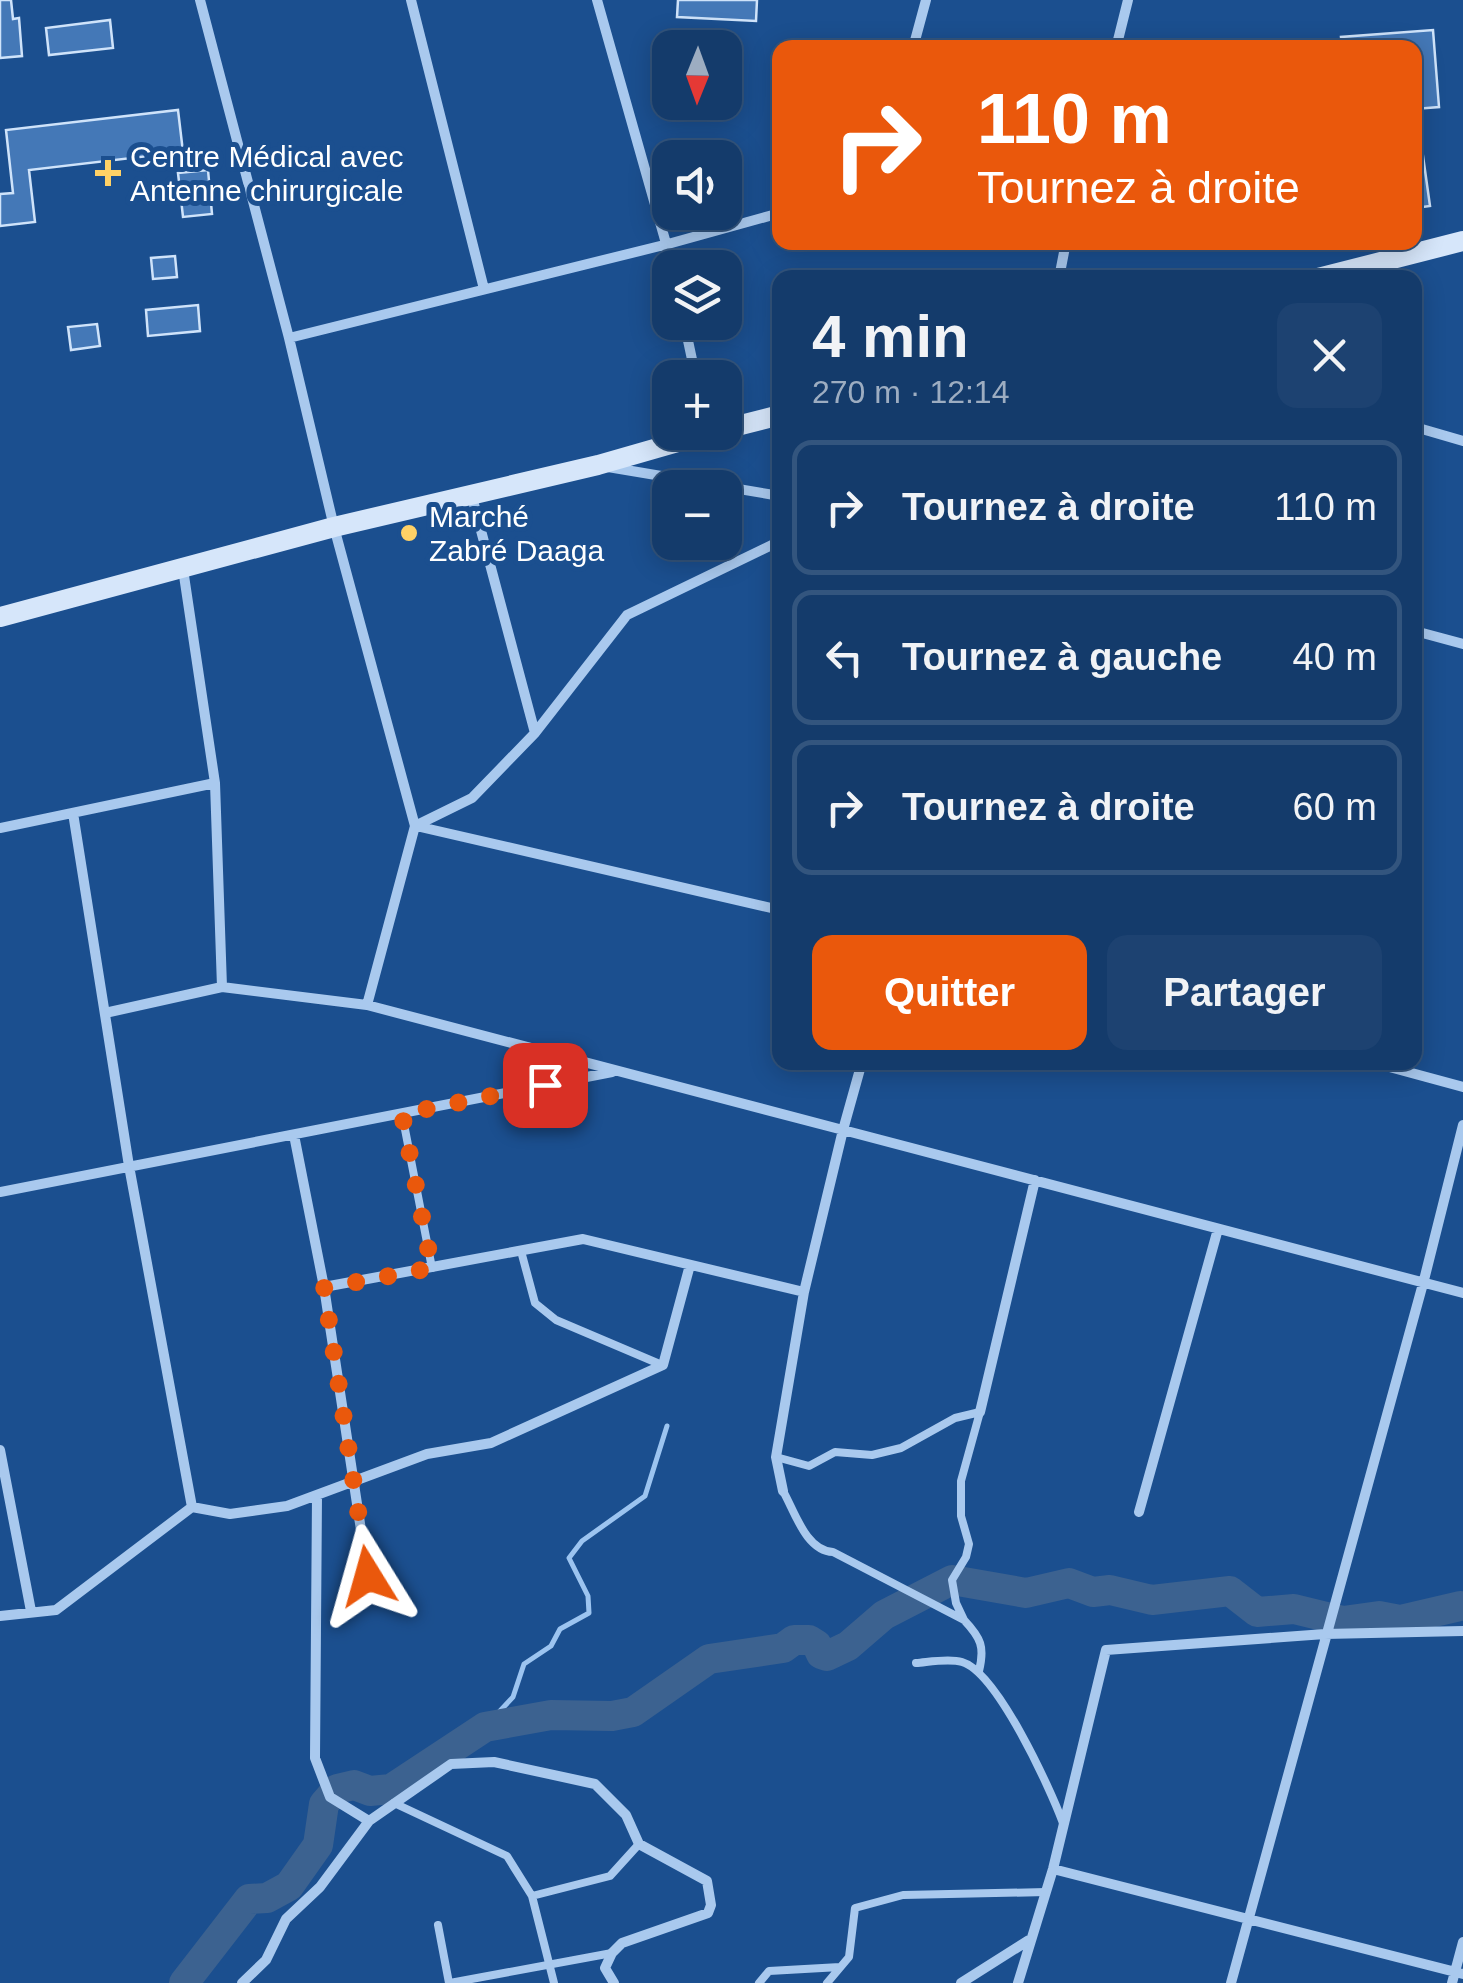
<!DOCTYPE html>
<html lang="fr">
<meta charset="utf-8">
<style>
:root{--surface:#143b6b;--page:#1d4271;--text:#f1f3f6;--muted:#9dadc1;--line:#33557e;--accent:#ea580c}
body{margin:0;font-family:Helvetica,sans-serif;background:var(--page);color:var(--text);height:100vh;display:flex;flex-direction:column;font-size:38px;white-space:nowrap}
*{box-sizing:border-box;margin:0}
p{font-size:32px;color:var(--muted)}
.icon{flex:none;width:55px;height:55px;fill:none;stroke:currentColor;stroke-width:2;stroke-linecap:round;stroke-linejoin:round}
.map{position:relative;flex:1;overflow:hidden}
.drawer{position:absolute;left:772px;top:270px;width:650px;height:800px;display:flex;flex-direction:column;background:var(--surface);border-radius:20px;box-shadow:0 5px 25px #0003,0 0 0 2px var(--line)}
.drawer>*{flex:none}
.banner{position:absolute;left:772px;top:40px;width:650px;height:210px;border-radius:20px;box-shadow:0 5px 25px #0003,0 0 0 2px var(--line);background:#ea580c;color:#fff;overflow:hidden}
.needle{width:65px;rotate:181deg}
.buttons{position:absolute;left:652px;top:30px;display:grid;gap:20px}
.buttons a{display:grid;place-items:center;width:90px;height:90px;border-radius:20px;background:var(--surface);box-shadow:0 5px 25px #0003,0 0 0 2px var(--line);font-size:50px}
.pin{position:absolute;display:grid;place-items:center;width:85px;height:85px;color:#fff;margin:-42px;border-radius:20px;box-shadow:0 5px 15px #0006}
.me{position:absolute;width:110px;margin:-55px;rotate:352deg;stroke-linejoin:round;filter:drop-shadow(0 0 8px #0008)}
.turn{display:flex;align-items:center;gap:35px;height:210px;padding:0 40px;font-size:45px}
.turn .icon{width:130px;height:130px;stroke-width:2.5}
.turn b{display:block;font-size:70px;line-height:85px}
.round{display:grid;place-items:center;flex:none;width:105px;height:105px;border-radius:20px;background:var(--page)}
.head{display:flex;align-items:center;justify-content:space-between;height:170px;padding:0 40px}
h1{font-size:60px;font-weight:700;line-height:75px}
.button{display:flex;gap:20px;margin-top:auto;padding:20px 40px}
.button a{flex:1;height:115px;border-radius:20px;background:var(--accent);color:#fff;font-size:40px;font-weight:700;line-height:115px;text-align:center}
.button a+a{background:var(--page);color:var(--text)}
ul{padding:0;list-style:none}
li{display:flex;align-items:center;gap:30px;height:135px;margin:0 20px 15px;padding:0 20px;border:5px solid var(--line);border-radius:20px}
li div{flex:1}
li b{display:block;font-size:38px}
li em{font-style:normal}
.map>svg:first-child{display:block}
</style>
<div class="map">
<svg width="1463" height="1983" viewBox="0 0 1463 1983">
<rect width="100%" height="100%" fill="#1b4f8f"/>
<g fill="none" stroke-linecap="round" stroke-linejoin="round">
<path stroke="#9cc4f0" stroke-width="5" d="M485 1727 513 1697 524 1664 551 1646 560 1629 589 1613 588 1596 569 1558 582 1541 645 1496 667 1426"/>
<path stroke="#3c6290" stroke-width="30" d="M184 1983 249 1899 267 1898 289 1886 318 1845 324 1804 337 1789 354 1785 370 1791 391 1789 485 1727 551 1715 612 1716 633 1712 709 1659 783 1648 794 1640H809L817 1645 821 1654 827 1656 848 1646 884 1615 952 1580 1026 1593 1069 1583 1093 1592 1110 1590 1152 1600 1230 1591 1257 1612 1294 1609 1343 1621 1379 1616 1400 1620 1460 1606"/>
</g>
<path fill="#4478b7" stroke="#cfe3fa" stroke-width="2.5" d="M0 0H11L13 19 19 18 22 56 0 58Z
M678 0H757L756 21 677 17Z
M110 20 113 48 49 55 46 28Z
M1433 30 1439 107 1415 109V48H1342L1341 37Z
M178 110 183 152 29 170 35 222 0 226V194L13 193 6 130Z
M1423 156 1430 206 1415 208V157Z
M208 170 212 214 183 217 178 173Z
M175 256 177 277 153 279 151 258Z
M198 305 200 331 148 336 146 310Z
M97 324 100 346 71 350 68 327Z"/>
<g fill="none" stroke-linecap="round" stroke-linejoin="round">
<path stroke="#a9c9ee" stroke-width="8" d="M402 1114 432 1268
M521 1251 535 1303 556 1320 662 1365
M776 1457 809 1466 835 1452 872 1455 901 1448 955 1418 980 1412 961 1481V1516L969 1544 966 1557 952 1580 956 1603 964 1620
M783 1491C795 1512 806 1551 833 1552L964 1620C981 1638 985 1647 979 1671
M916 1663C929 1662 949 1658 962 1662 997 1672 1050 1788 1063 1823
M394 1803 507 1856 532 1896 554 1983
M532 1896 610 1876 639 1844
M438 1925 449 1983
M450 1983 612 1953
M759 1983 769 1971 840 1967
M827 1983 849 1957 855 1908 903 1895 1046 1892"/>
<path stroke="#a9c9ee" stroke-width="10" d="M200 0 289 338 334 527 415 826 367 1005
M411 0 484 289
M597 0 673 268
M913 48 926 0
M1116 48 1128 0
M1059 278 1066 242
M684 322 696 378
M289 338 668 244 780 213
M1415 427 1463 441
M608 467 780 496
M471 493 535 733
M183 569 215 783 222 987 367 1005 843 1130 804 1292 776 1457 783 1491
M1415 631 1463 644
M73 813 129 1166 192 1507
M415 826 472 798 535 733 627 615 780 541
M416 826 780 910
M0 828 215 783
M105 1013 222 987
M862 1062 843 1130 1463 1293
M1371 1062 1463 1087
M294 1135 324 1287 368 1576
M0 1192 612 1072
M324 1287 583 1239 804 1292
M980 1412 1035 1180
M0 1450 31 1611
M317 1496 315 1758 330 1797 369 1821
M1139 1512 1218 1229
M0 1616 56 1610 192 1507 230 1514 287 1506 427 1454 491 1443 663 1365 690 1265
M1053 1869 1463 1974
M242 1983 266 1960 286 1919 320 1887 369 1821 451 1764 494 1762 595 1784 626 1815 639 1844 707 1881 711 1905 708 1913 622 1943 612 1953 605 1968 614 1983
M961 1983 1029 1940
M1018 1983 1053 1869 1106 1650 1325 1634 1463 1631
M1231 1983 1424 1280 1463 1125
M1452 1983 1463 1942"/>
<path stroke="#d6e6fa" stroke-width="20" d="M1318 278 1463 241
M725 429 780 415
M0 617 334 527 598 465 713 432"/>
</g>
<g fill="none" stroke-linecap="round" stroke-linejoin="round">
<path stroke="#ea580c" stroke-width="18" stroke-dasharray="0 32.4" d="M368 1576 324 1288 432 1268 402 1114 545 1085"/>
</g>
<g fill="#ffd166" stroke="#1b4f8f" stroke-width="4">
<path d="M103 158h10v10h10v10h-10v10h-10v-10h-10v-10h10z"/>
<circle cx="409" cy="533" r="10"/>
</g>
<g text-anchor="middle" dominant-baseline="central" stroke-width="10" stroke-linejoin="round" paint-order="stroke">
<g font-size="30" fill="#fff" stroke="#1b4f8f" text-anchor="start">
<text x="130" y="156">Centre Médical avec<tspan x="130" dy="34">Antenne chirurgicale</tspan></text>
<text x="429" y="516">Marché<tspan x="429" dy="34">Zabré Daaga</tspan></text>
</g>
</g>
</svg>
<div class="buttons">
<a><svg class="needle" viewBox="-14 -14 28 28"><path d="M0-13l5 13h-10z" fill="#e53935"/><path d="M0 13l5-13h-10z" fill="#9dadc1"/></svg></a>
<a><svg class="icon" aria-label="sound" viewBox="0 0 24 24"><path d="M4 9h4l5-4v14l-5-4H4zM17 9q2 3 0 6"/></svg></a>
<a><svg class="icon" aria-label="layers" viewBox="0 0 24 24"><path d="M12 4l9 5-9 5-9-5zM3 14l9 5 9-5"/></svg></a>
<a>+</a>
<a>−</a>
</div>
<div class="pin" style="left:545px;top:1085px;background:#d93025"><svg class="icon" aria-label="arrive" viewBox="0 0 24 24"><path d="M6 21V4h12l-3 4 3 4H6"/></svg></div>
<svg class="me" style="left:368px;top:1576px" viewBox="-20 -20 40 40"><path d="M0-17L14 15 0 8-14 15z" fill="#ea580c" stroke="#fff" stroke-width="4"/></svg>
<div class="banner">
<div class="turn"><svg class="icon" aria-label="right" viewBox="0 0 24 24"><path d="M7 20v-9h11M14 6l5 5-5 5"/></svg><div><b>110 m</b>Tournez à droite</div></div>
</div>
<section class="drawer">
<div class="head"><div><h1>4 min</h1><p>270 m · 12:14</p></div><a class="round"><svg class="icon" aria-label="close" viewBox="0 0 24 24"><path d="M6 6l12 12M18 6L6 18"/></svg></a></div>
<ul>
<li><svg class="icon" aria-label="right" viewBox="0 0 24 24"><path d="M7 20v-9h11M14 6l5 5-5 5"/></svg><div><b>Tournez à droite</b></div><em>110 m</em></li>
<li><svg class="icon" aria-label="left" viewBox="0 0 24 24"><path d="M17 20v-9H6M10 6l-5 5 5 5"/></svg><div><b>Tournez à gauche</b></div><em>40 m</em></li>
<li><svg class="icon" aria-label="right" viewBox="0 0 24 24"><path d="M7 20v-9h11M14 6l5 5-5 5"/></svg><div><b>Tournez à droite</b></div><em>60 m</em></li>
</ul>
<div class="button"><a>Quitter</a><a>Partager</a></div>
</section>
</div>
